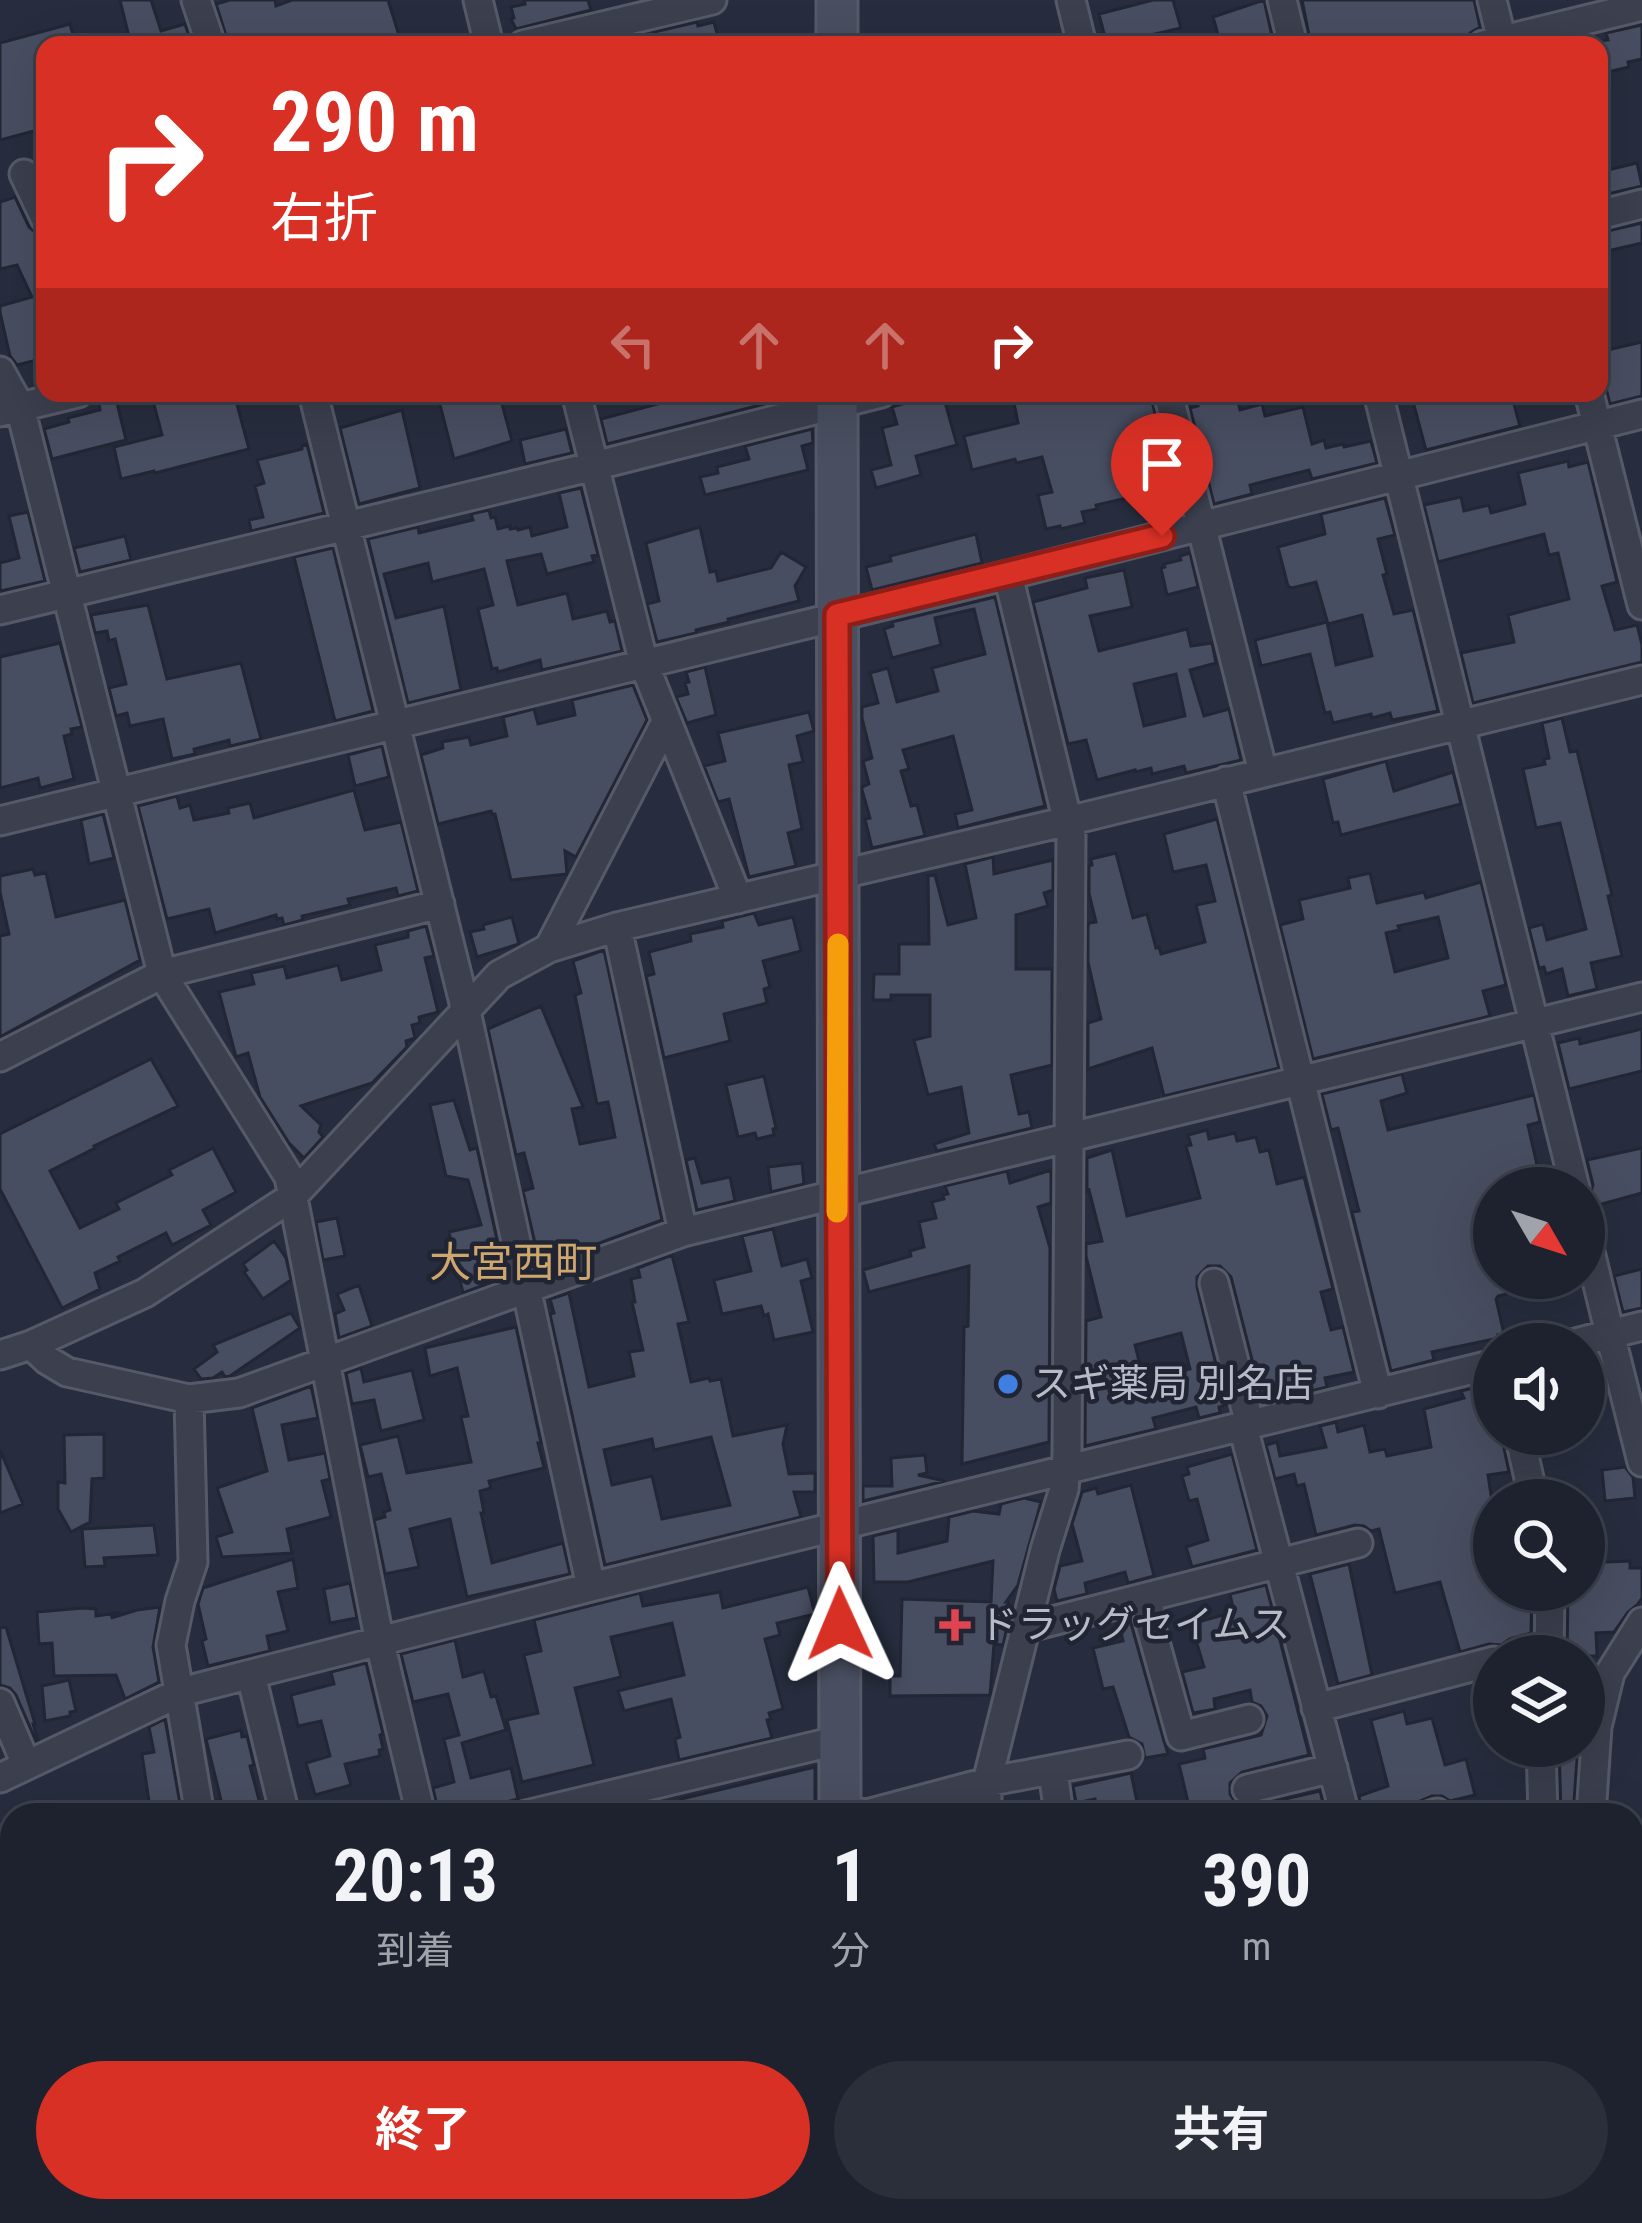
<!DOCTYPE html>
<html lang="ja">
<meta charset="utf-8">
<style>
:root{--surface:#1d222e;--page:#2a2f3a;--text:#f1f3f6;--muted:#a0a4aa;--line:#3b3f4a;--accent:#d93025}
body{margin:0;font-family:"Roboto Condensed","Noto Sans JP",sans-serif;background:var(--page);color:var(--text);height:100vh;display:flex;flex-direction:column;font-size:45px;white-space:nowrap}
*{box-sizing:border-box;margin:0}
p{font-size:39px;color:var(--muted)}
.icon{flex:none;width:66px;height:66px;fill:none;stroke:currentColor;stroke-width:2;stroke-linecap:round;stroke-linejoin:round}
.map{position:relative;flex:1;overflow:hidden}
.details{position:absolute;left:0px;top:1803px;width:1644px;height:420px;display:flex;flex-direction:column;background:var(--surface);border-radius:36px 36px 0 0;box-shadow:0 12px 48px #0002,0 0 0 3px var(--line)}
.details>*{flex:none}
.banner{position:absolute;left:36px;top:36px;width:1572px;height:366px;border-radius:24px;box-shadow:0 12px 48px #0002,0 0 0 3px var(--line);background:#d93025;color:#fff;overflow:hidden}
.needle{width:78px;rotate:129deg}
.tools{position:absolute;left:1473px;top:1167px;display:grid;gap:24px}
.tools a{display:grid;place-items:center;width:132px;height:132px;border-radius:50%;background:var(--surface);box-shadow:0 12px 48px #0002,0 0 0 3px var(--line);font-size:60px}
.pin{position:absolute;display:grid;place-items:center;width:102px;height:102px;color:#fff;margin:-123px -51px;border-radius:50% 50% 50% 0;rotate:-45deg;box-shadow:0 0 12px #0007}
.pin .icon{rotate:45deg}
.me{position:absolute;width:132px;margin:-66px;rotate:359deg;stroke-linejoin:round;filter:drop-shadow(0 0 9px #0008)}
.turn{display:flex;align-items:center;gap:42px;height:252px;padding:0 36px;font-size:54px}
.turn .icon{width:156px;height:156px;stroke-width:2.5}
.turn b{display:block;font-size:84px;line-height:102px}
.lanes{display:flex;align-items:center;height:114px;padding:0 36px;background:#0003;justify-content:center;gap:60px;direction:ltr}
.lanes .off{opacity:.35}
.eta{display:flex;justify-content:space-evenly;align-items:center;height:204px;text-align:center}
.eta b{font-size:72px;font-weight:700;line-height:84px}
.action{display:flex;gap:24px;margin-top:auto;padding:24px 36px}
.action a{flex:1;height:138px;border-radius:72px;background:var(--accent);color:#fff;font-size:48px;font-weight:700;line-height:138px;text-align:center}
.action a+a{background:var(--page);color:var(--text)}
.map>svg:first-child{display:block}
</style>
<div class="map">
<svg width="1642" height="2223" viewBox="0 0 1642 2223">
<rect width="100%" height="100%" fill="#272d3e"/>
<path fill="#484e61" stroke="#222635" stroke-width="3" fill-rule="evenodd" d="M120 0H151L161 31 185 24 192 45H131Z
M230 0H275L276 6 292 0H388L402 45H229L216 4Z
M524 0H588L591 10 516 29 511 19 514 18 511 7 525 4Z
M1153 0H1173L1181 28 1107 45 1099 14Z
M1264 0 1274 45H1221L1213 17Z
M1302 0H1474L1480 27 1470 33 1466 41 1454 45 1452 39 1426 45H1311Z
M697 22 698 26 714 22 720 45H650L649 38 656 36 654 32Z
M70 24 76 45H45V128L0 140V43Z
M1642 25V59L1628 62 1629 67 1599 74V41L1608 40 1606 33Z
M1637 163 1642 186 1599 196V172Z
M15 197 29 227 36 233 45 236V326L36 307 45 343V358L17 365 10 356 0 312V306L32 297 17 265 0 269V202Z
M1642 223V243L1599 253V233Z
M1642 342V396L1610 404 1606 388 1599 379V352Z
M151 393H234L249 449 155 473 154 471 121 479 114 447 162 435Z
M437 393H499L512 441 454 459Z
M683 393H803V394L607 444 601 419 684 397Z
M938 393 940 403 945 402 957 445 916 456 921 475 876 488 871 470 891 465 882 428 897 424 892 407Z
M1012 393H1031L1032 399 1055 393H1075L1077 401 1108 394 1110 403 1150 393 1179 513 1151 520 1144 494 1096 505 1097 509 1082 512 1085 523 1061 529 1060 526 1046 529 1038 495 1052 492 1042 457 1016 463 1015 459 972 470 964 436 1018 423Z
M1194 393H1236L1240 410 1262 404 1265 416 1303 407 1312 444 1324 440 1326 448 1343 444 1344 447 1371 441 1377 463 1312 479 1309 470 1250 485 1252 494 1214 504 1190 408 1198 406Z
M1415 393H1493L1495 402 1512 397 1520 426 1426 450 1412 398H1416Z
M115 395 126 440 52 459 44 429 69 422 68 418 100 410 98 399Z
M402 410 420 488 359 504 340 428Z
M566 429 572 453 525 464 520 440Z
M812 429 813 443 802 446 808 470 705 495 700 477 718 473 717 467 749 459 745 446Z
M307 444 324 513 251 531 249 520 263 517 255 486 264 483 257 460 302 449V446Z
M1568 461 1569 467 1588 462 1617 582 1602 586 1615 630 1637 625 1642 645V662L1473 703 1461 653 1514 642 1508 615 1569 599 1558 553 1549 555 1544 534 1438 562 1424 505 1461 497 1464 511 1489 505 1491 513 1525 504 1518 473Z
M581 488 598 555 592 556 594 562 547 574 541 554 507 561 518 605 567 593 573 619 607 611 610 622 615 621 622 651 542 670 540 660 498 672 497 668 492 669 478 609 493 605 484 569 432 582 428 563 384 574 396 618 444 606 461 690 408 703 368 539 418 527 419 533 473 520 471 514 489 510 491 518 495 517 498 529 510 526V529L517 528 518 530 530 527 532 536 567 527 559 493Z
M1385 498 1395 535 1378 539 1387 574 1383 575 1394 614 1413 610 1438 711 1392 720 1390 713 1372 718 1371 714 1333 723 1330 712 1325 713 1310 654 1261 666 1255 640 1327 622 1336 665 1372 656 1362 615 1328 624 1316 582 1292 588 1288 586 1278 547 1325 534 1321 514Z
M28 512 45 581 0 591V563L19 558 9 516Z
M700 527 710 572 716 571 718 581 771 568 781 552 806 567 795 586 799 601 728 619 729 622 696 630V633L657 642 647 604 659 601 646 543Z
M976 534 982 563 872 590 866 567 891 561 890 556Z
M125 536 131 560 80 572 74 548Z
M333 548 373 711 335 721 294 557Z
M1190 553 1198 587 1167 595 1161 568 1165 567 1164 564 1181 560 1180 556Z
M1124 570 1132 607 1090 616 1099 651 1187 629 1191 646 1212 643 1216 663 1190 670 1204 716 1229 709 1241 760 1186 773 1184 766 1152 774 1151 768 1135 772V770L1097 780 1086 740 1068 744 1033 602 1087 588 1085 578ZM1176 674 1185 716 1144 726 1134 684Z
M995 597 1045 806 958 828 955 814 972 810 953 736 903 750 909 769 901 771 911 806 917 805 925 836 872 848 865 819 870 818 862 790V787L869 784 863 761 872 758 862 718V707L878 703 870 673 888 668 897 702 938 691 932 668 985 654 974 609 935 618 941 645 892 658 884 629 893 626 892 622Z
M148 605 167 679 241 663 261 739 230 746 229 740 194 749 195 754 172 759 163 719 130 726 127 713 116 716 109 688 126 684 115 639 109 641 107 631 95 633 91 615Z
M60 643 82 727 71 729 72 734 64 736 74 779 40 788 38 778 0 788V657Z
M705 667 716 715 687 723 676 697 688 694 685 683 689 682 686 672Z
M633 685 647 720 576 857 565 851 567 874 511 880 495 814H492L491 811 438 824 421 755 443 748 442 742 469 737 471 745 507 736 503 717 534 709 538 724 575 715 572 700Z
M809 712 814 731 797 736 803 762 789 765 802 829 788 833 796 866 749 877 729 799 718 802 704 766 725 761 718 733Z
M1562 718 1570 752 1577 751 1612 895 1608 896 1622 956 1591 963 1597 989 1568 996 1562 969 1546 974 1544 967 1539 968 1529 928 1543 924 1547 940 1586 929 1560 823 1536 828 1523 769 1545 764 1544 759 1549 758 1542 723Z
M382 746 389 777 355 786 348 755Z
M1386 761 1394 791 1453 772 1461 804 1341 835 1338 822 1333 823 1323 779Z
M354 790 365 830 401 822 418 891 398 896 396 888 348 899 350 905 302 916 303 920 284 925 282 918 277 919 276 915 215 933 209 909 167 919 138 806 177 796 180 808 190 805 194 820 229 813 228 808 250 803 254 818Z
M103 814 114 858 89 864 81 820Z
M1217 819 1279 1068 1164 1096 1152 1048 1088 1069V1023L1101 1019 1088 962V927L1089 923 1096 922 1089 893V866L1092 865 1091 859 1116 853 1133 918 1147 914 1156 948 1159 947 1161 954 1205 942 1196 905 1215 901 1206 865 1173 872 1164 834Z
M993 857 994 874 1053 860V890L1044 893 1048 906 1016 915V969H1052V1065L1011 1075 1019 1114 1029 1112 1032 1128 937 1151 934 1144 969 1133 961 1087 928 1095 914 1040 930 1036V995H891V1000H873L874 974H899V944H929L928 876 935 875 948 925 976 918 965 864Z
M33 869 35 875 46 873 56 917 125 900 140 960 0 1037V936L9 934 0 892V876Z
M1370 873 1377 903 1424 892 1426 898 1481 882 1506 985 1483 991 1490 1016 1313 1059 1280 925 1303 919 1299 900 1350 888 1348 878ZM1438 917 1448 958 1395 972 1386 933 1400 930 1398 926Z
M754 913 759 925 793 917 801 951 763 961 770 987 764 989 767 1003 724 1014 730 1041 664 1058 646 976 654 974 649 952 691 941 690 934 723 927 722 921Z
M512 917 519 944 477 957 470 932 484 929 483 925Z
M426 926 434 956 425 958 438 1012 419 1017 420 1023 412 1025 415 1038 406 1041 407 1047 372 1083 301 1106 321 1125 319 1132 323 1137 304 1158 289 1143 260 1097 248 1053 236 1057 219 992 254 984 251 973 284 966 287 978 338 965 342 980 381 970 375 945 408 937V931Z
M604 950 662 1220 540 1265 523 1191 533 1188 524 1153 516 1155 488 1029 541 1006 583 1107 572 1109 580 1144 615 1137 608 1102 597 1104 575 995 581 993 573 961Z
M1642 1029V1071L1569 1089 1558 1043 1579 1038 1580 1044Z
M151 1059 178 1106 94 1146 95 1148 50 1171 80 1228 119 1209 116 1203 172 1175 169 1170 213 1148 236 1192 203 1210 211 1225 172 1245 166 1233 118 1257 120 1261 95 1273 100 1289 62 1308 0 1189V1134Z
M1402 1074 1407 1093 1381 1101 1388 1130 1534 1095 1540 1122 1528 1125 1541 1183 1519 1188H1494V1278H1543L1544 1285 1498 1296 1496 1299 1504 1334 1498 1335 1499 1338 1432 1352 1434 1360 1391 1371 1352 1212 1359 1211 1338 1128 1331 1130 1322 1094Z
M764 1076 776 1128 773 1129 774 1135 757 1139 755 1133 738 1137 726 1085Z
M454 1100 470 1150 477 1148 505 1277 463 1293 449 1232 481 1225 468 1180 446 1176 430 1105Z
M1207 1130 1209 1139 1235 1133 1237 1141 1256 1137 1260 1152 1269 1150 1277 1184 1304 1177 1333 1289 1321 1292 1331 1330 1343 1327 1354 1372 1325 1378 1327 1387 1263 1403 1231 1277 1220 1266H1208L1197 1277V1287L1226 1405 1219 1407 1220 1413 1199 1418 1196 1407 1153 1418 1156 1429 1085 1446 1086 1321 1101 1317 1086 1256V1244L1102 1241 1089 1190 1087 1191V1158L1112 1150 1127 1216 1200 1198 1186 1146 1191 1145 1188 1135ZM1181 1333 1190 1369 1144 1381 1135 1345Z
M1642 1148V1193L1591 1207 1589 1198 1593 1185 1587 1160Z
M695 1158 702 1183 730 1177 735 1201 697 1210 686 1160Z
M802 1163 804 1184 771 1192 768 1167Z
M1051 1170V1203L1038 1207 1050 1248 1049 1442 962 1464 964 1327 968 1326 969 1266 869 1292 863 1270 911 1256 910 1251 924 1247 919 1222 936 1218 932 1202 944 1199 943 1195 948 1194 945 1186 1007 1171 1010 1183Z
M337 1218 345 1256 323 1260 316 1222Z
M773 1229 782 1266 807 1259 812 1278 801 1281 813 1332 774 1340 768 1314 764 1316 761 1306 722 1314 714 1280 751 1271 742 1236Z
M274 1241 286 1258 291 1280 263 1299 244 1272 247 1270 243 1264Z
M672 1255 689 1322 678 1324 691 1382 709 1378 710 1381 721 1379 733 1436 787 1425 783 1444 789 1474 815 1473V1492H794L801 1517 605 1565 550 1314 554 1313 550 1299 569 1293 589 1387 634 1376 629 1352 643 1350 632 1302H635L631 1279 640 1277 638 1268ZM711 1437 730 1505 662 1519 652 1476 612 1485 604 1450 652 1439 654 1450Z
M1642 1269V1308L1623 1312 1614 1276Z
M359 1285 372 1326 339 1338 335 1314 344 1310 337 1294Z
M291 1313 300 1328 230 1376 225 1377 222 1372 213 1378 201 1379 194 1369 217 1352 213 1345Z
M516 1327 541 1443H538L544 1468 489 1481 491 1488 480 1491 484 1513H481L492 1563 563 1543 570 1574 467 1597 450 1519 410 1529 419 1567 385 1574 374 1520 385 1517 384 1512 390 1510 381 1474 368 1477 360 1445 398 1436 407 1473 471 1462 461 1417 468 1416 457 1368 430 1376 425 1348Z
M361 1368 364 1382 412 1370 424 1420 381 1431 374 1400 352 1404 346 1373Z
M1494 1383V1434H1501L1509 1472 1488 1475 1494 1514V1590H1532L1531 1633 1510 1639 1501 1645 1489 1644 1460 1652 1440 1582 1395 1593 1379 1529 1371 1531 1364 1526 1355 1525 1316 1535 1304 1484 1297 1486 1294 1474 1275 1479 1266 1445 1277 1442 1280 1456 1326 1447 1320 1426 1336 1422 1338 1432 1364 1425 1370 1452 1385 1449 1387 1456 1431 1447 1424 1409 1464 1398 1461 1391Z
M311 1386 318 1418 282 1425 289 1460 325 1453 330 1479 322 1481 331 1517 287 1529 292 1553 222 1557 216 1537 232 1532 217 1488 267 1471 252 1408Z
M104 1434V1478L92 1479 90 1522 71 1532 58 1509V1482L65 1483 64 1435Z
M0 1450 23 1504 0 1513Z
M1232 1454 1257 1550 1192 1567 1186 1547 1208 1540 1197 1499 1189 1501 1182 1476 1189 1474 1187 1467Z
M925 1455 927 1473 918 1475 945 1481 863 1501V1486H892L891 1458Z
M1625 1467 1633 1477 1635 1498 1605 1501 1602 1470Z
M1131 1485 1154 1576 1128 1583 1125 1572 1085 1583 1087 1594 1057 1601 1054 1589 1060 1566 1082 1561 1072 1524 1082 1492 1096 1488 1098 1494Z
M1024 1498 1041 1502 1018 1585 1006 1602H1008V1623L1003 1645 994 1644 990 1695 890 1696V1676H900L902 1599 991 1602 993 1561 908 1582H874L873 1536 898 1530V1553L947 1541 949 1517 973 1511 999 1514 1001 1504Z
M154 1525 158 1555 104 1558 105 1566 85 1567 82 1529Z
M293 1559 298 1588 278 1592 288 1631 267 1636 270 1651 208 1666 202 1641 206 1639 198 1604 203 1588Z
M1630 1561V1568H1642V1598L1637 1605 1628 1612 1614 1632 1596 1633 1597 1656H1567L1568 1590H1584V1563Z
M1349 1564 1372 1675 1338 1684 1310 1574Z
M350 1583 357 1618 330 1623 324 1589Z
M1266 1585 1309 1755 1242 1772 1230 1783V1794L1235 1802 1250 1807 1320 1791 1326 1815H1191L1179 1764 1205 1758 1203 1749 1261 1735 1267 1716 1261 1706 1252 1702 1250 1690 1214 1699 1215 1709 1193 1713 1182 1672 1204 1667 1191 1624 1234 1612 1230 1594Z
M808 1587 815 1614 777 1623 780 1635 765 1639 783 1709 769 1713 771 1719 767 1720 772 1738 679 1760 675 1739 680 1737 671 1699 624 1711 618 1691 684 1675 672 1623 611 1637 621 1677 575 1688 594 1765 522 1782 507 1720 538 1713 524 1655 541 1651 534 1620 640 1593 643 1606 720 1592 723 1608Z
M160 1607 153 1647 159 1682 125 1699 116 1675 54 1676 52 1643 39 1644 37 1612 83 1608 96 1609V1616L117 1613 111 1618 137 1610Z
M1130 1620 1164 1741 1168 1754 1145 1758 1142 1744 1129 1737 1113 1687 1103 1689 1093 1648 1123 1641 1119 1623Z
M6 1627 35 1724H33L38 1740 36 1741 16 1695 10 1688 0 1685V1628Z
M455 1640 463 1677 484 1671 491 1697 496 1696 506 1730 462 1743 471 1778 511 1768 518 1799 452 1815H439L433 1788 454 1782 444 1739 459 1735 448 1694 413 1702 401 1654Z
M366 1663 383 1734 380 1735 383 1749 379 1750 380 1756 345 1764 351 1785 315 1795 306 1763 330 1756 321 1721 298 1726 291 1695 334 1684 331 1672Z
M69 1680 76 1711 70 1712V1716L45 1721 42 1686Z
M1404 1711 1407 1724 1432 1718 1445 1765 1466 1759 1475 1795 1450 1801 1442 1796H1432L1418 1802 1415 1809 1388 1815H1363L1359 1796 1388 1786 1371 1720Z
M165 1719 182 1815H151L142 1754 154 1752 149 1727Z
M241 1730 242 1737 247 1736 254 1765 250 1766 263 1815H218L216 1801 221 1800 206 1739Z
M1559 1746H1578L1573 1815H1561Z
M815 1767V1802L806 1803 808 1815H685L681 1799Z
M1131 1773 1137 1802 1097 1809 1095 1799 1076 1803 1073 1786Z"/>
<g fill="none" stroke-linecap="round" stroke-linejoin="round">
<g stroke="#565a68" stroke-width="33">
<path id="street" d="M196 0 211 45
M478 0 489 45
M1071 0 1082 45
M1282 0 1293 45
M1492 0 1503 45
M523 45 712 0
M1483 45 1642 6
M24 174 45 218
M1599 215 1642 204
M0 371 20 407 162 974 289 1177 380 1643 421 1815
M313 393 466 1011 591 1587
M576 393 644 664 738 899
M1168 393 1263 772
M1378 393 1575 1188
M1589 393 1642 605
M0 412 78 393
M0 610 594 466 881 393
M1226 781 1378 1394
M0 821 1008 575 1642 414
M617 927 683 1232
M549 948 666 722
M0 1057 162 974 440 904
M1584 1227 1610 1334 1642 1326
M1214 1283 1250 1425
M1572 1344 1610 1334 1642 1462
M31 1345 47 1360 67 1372 189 1399 239 1393 683 1232 1642 997
M0 1355 31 1345 145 1293 292 1197 499 975 549 948 617 927 1068 821 1642 680
M189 1399 193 1562 180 1601 171 1645 200 1815
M1243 1427 1345 1815
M1519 1434 1534 1500
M1151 1596 1148 1617 1181 1736 1249 1719
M1025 1628 1358 1543
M1515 1656 1549 1647
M1549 1656 1550 1590
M251 1675 285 1815
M0 1703 26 1764
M1316 1708 1494 1661
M1541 1746 1543 1815
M1053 1771 1059 1815
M0 1778 181 1692 591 1587 1494 1364
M1247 1789 1333 1768
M840 1811 867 1814 987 1782 1128 1755
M526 1815 840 1740
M987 1815V1782L1045 1550 1064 1489 1067 1454 1071 835 1008 575
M1431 1815 1437 1813
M1591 1815 1597 1727 1610 1673 1642 1622
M1632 2166 1642 2164
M518 2211 521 2223
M990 2211V2223
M1181 2211 1186 2223
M1558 2211 1559 2223
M67 2223 71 2211
M153 2223V2211
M339 2223 372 2211"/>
</g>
<g stroke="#565a68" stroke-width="45">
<path id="secondary" d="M837 0V45
M837 393 840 1815
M1632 1978 1642 1975
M838 2223V2211
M1030 2223 1059 2211"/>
</g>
<use href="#street" stroke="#3b3f4e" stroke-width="27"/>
<use href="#secondary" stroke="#494e60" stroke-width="39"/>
</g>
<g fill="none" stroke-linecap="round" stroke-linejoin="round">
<g stroke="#8d1f18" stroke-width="30">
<path id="route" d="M840 1624 837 615 1162 536"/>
</g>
<use href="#route" stroke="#d93025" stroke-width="21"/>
<path stroke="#f59e0b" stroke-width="21" d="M837 1212 838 944"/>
</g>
<circle fill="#3f7fe0" stroke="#202433" stroke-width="4.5" cx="1008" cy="1384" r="12"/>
<path fill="#e0444e" stroke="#202433" stroke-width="4.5" d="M949 1607h12v12h12v12h-12v12h-12v-12h-12v-12h12z"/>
<g text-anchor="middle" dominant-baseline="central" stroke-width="9" stroke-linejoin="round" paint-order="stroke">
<g font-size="39" fill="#b7bbc8" stroke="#202433" text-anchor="start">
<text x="1032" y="1384">スギ薬局 別名店</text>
<text x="979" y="1625">ドラッグセイムス</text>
</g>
<g font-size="42" fill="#cda76e" stroke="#202433">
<text x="513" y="1262">大宮西町</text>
</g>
</g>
</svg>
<div class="tools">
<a><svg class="needle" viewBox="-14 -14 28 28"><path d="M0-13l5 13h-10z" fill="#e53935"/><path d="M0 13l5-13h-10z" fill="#a0a4aa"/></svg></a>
<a><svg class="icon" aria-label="sound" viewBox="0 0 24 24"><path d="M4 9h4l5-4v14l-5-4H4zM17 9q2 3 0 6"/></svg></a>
<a><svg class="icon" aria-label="search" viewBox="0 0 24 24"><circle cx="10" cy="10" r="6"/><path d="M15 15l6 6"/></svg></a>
<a><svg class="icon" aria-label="layers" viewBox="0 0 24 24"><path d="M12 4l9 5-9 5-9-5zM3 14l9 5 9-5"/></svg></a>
</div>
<div class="pin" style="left:1162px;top:536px;background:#d93025"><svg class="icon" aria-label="arrive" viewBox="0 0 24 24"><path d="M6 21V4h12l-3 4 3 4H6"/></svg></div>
<svg class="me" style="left:840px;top:1624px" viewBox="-20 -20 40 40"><path d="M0-17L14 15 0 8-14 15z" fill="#d93025" stroke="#fff" stroke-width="4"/></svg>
<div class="banner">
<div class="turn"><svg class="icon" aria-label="right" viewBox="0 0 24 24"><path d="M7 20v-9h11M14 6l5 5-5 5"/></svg><div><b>290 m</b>右折</div></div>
<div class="lanes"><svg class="icon off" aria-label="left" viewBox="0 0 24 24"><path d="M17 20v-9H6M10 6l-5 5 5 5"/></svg><svg class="icon off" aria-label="ahead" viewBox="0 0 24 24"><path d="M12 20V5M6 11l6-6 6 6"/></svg><svg class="icon off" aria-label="ahead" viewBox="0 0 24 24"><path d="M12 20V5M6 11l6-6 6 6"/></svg><svg class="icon" aria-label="right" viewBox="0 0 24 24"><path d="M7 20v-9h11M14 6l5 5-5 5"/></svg></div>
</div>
<section class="details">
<div class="eta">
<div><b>20:13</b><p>到着</p></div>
<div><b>1</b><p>分</p></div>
<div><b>390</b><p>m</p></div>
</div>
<div class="action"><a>終了</a><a>共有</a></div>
</section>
</div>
